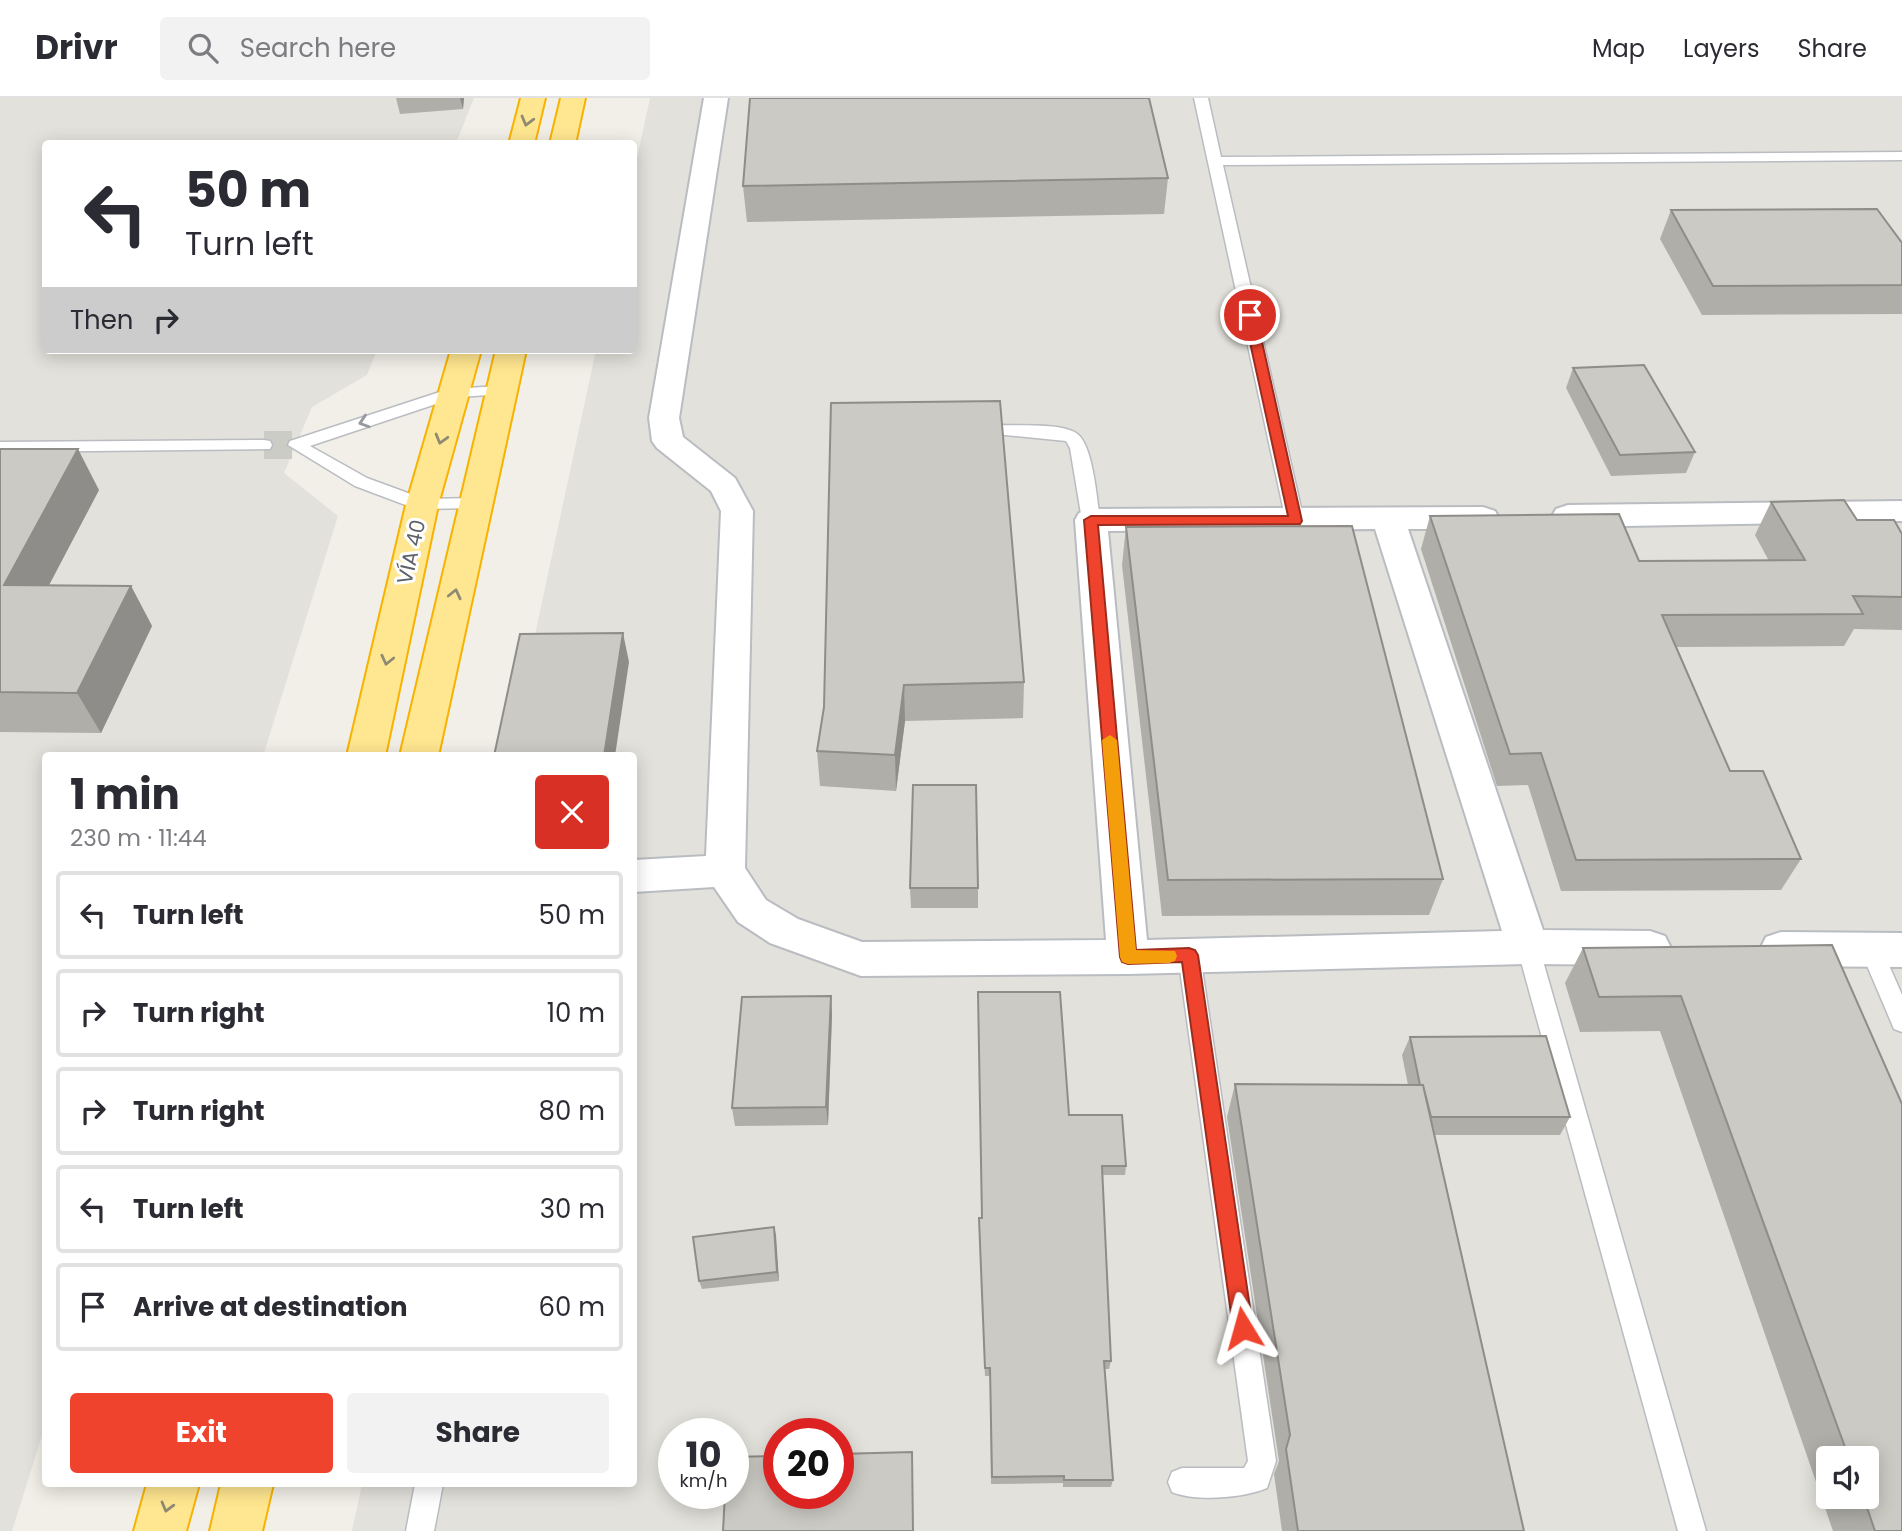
<!DOCTYPE html>
<meta charset="utf-8">
<style>
:root{--surface:#fff;--page:#f2f2f3;--text:#2b2b33;--muted:#7c7c81;--line:#e1e1e2;--accent:#f0432d}
body{margin:0;font-family:Poppins,sans-serif;background:var(--page);color:var(--text);height:100vh;display:flex;flex-direction:column;font-size:26px;white-space:nowrap}
*{box-sizing:border-box;margin:0}
p{font-size:23px;color:var(--muted)}
.icon{flex:none;width:38px;height:38px;fill:none;stroke:currentColor;stroke-width:2;stroke-linecap:round;stroke-linejoin:round}
.map{position:relative;flex:1;overflow:hidden}
.details{position:absolute;left:42px;top:654px;width:595px;height:735px;display:flex;flex-direction:column;background:var(--surface);border-radius:7px;box-shadow:0 4px 18px #0003}
.details>*{flex:none}
.hud{position:absolute;left:42px;top:42px;width:595px;height:214px;border-radius:7px;box-shadow:0 4px 18px #0003;background:#fff;color:var(--text);overflow:hidden}
.buttons{position:absolute;left:1816px;top:1348px;display:grid;gap:14px}
.buttons a{display:grid;place-items:center;width:63px;height:63px;border-radius:7px;background:var(--surface);box-shadow:0 4px 18px #0003;font-size:35px}
.speed{position:absolute;left:658px;top:1320px;display:flex;gap:14px;font-size:35px;font-weight:700;text-align:center}
.speed>*{display:grid;place-content:center;width:91px;height:91px;border-radius:50%;background:var(--surface);box-shadow:0 4px 18px #0003;line-height:1}
.speed small{font-size:18px;font-weight:400}
.speed .limit{border:10px solid #d22;background:#fff;color:#111}
.pin{position:absolute;display:grid;place-items:center;width:60px;height:60px;color:#fff;margin:-30px;border:4px solid #fff;border-radius:50%;box-shadow:0 2px 7px #0007}
.me{position:absolute;width:77px;margin:-38px;rotate:352deg;stroke-linejoin:round;filter:drop-shadow(0 0 5px #0008)}
.turn{display:flex;align-items:center;gap:24px;height:147px;padding:0 28px;font-size:32px}
.turn .icon{width:91px;height:91px;stroke-width:2.5}
.turn b{display:block;font-size:49px;line-height:60px}
.then{display:flex;align-items:center;height:66px;padding:0 28px;background:#0003;gap:14px;font-size:26px}
.round{display:grid;place-items:center;flex:none;width:74px;height:74px;border-radius:7px;background:var(--page)}
.overview{display:flex;align-items:center;justify-content:space-between;height:119px;padding:0 28px}
h1{font-size:42px;font-weight:700;line-height:52px}
.action{display:flex;gap:14px;margin-top:auto;padding:14px 28px}
.action a{flex:1;height:80px;border-radius:7px;background:var(--accent);color:#fff;font-size:28px;font-weight:700;line-height:80px;text-align:center}
.action a+a{background:var(--page);color:var(--text)}
ul{padding:0;list-style:none}
li{display:flex;align-items:center;gap:21px;height:88px;margin:0 14px 10px;padding:0 14px;border:4px solid var(--line);border-radius:7px}
li div{flex:1}
li b{display:block;font-size:26px}
li em{font-style:normal}
header{display:flex;align-items:center;gap:42px;box-sizing:border-box;height:98px;padding:0 35px;background:var(--surface);border-bottom:2px solid var(--line)}
header strong{font-size:33px}
nav{display:flex;gap:38px;margin-inline-start:auto;font-size:24px}
.search{width:490px;height:63px;background:var(--page);display:flex;align-items:center;gap:18px;box-sizing:border-box;padding:0 24px;border-radius:7px;color:var(--muted);font-size:26px}
.map>svg:first-child{display:block}
</style>
<header>
<strong>Drivr</strong>
<div class="search"><svg class="icon" aria-label="search" viewBox="0 0 24 24"><circle cx="10" cy="10" r="6"/><path d="M15 15l6 6"/></svg>Search here</div>
<nav><a>Map</a><a>Layers</a><a>Share</a></nav>
</header>
<div class="map">
<svg width="1902" height="1433" viewBox="0 0 1902 1433">
<rect width="100%" height="100%" fill="#f1efe7"/>
<path fill="#e2e1db" fill-rule="evenodd" d="M0 0H474L456 45 46 46V252H377L367 277 312 309 284 375 338 418 263 658H46L45 1328 12 1433H0Z
M650 0H1902V1433H352L362 1386H634V658H509L596 252H634V74ZM674 1335H733V1395H674ZM779 1335H838V1395H779ZM1829 1360H1867V1398H1829Z"/>
<g fill="none" stroke-linecap="round" stroke-linejoin="round">
<path stroke="#ccccc7" stroke-width="28" stroke-dasharray="28 14" stroke-linecap="butt" d="M264 347H296"/>
<g stroke="#b9bcc1" stroke-width="3">
<path id="lane" d="M1194 0H1208L1221 59 1902 54V62L1223 67 1304 423 1295 429 1286 423Z
M501 288 509 293 507 296 457 299 310 348 367 380 424 401 475 400 481 402 484 406 481 410 416 411 355 388 288 347 290 343 449 291Z
M1001 327C1020 328 1060 325 1076 335 1093 345 1097 402 1100 422L1097 426H1085L1082 422 1070 350 1066 343 995 336 993 332Z
M264 342 270 343 272 347 270 351 0 354V344Z
M1528 840 1536 843 1539 849 1706 1433H1678L1517 849 1520 843Z
M1871 842 1879 844 1902 897V934L1894 931 1860 851 1863 844Z
M1189 848 1197 850 1200 857 1276 1363 1267 1390C1243 1400 1196 1404 1172 1394L1168 1384 1172 1374 1182 1370H1244L1248 1363 1178 857 1181 850Z
M415 1386H443L434 1433H406Z"/>
</g>
<g stroke="#b9bcc1" stroke-width="4">
<path id="street" d="M704 0H728L679 320 683 339 735 380 753 413 745 770 766 802 798 821 862 844 1106 842 1075 422 1079 415 1091 411 1483 409 1495 413 1499 420 1495 427 1483 431H1408L1543 832 1650 833 1665 838 1671 850 1665 862 1650 867 1528 866 1128 876 861 878 770 845 738 824 714 789 634 794V762L706 758 721 413 711 393 657 350 652 343 649 320ZM1375 431 1502 833 1147 842 1108 433Z
M1902 403V423L1568 429 1556 425 1552 418 1556 411 1568 407Z
M1781 834 1902 835V869L1781 868 1766 863 1760 851 1766 839Z"/>
</g>
<g stroke="#f8b200" stroke-width="4">
<path id="highway" d="M521 0H545L534 46H509Z
M561 0H585L575 46H550Z
M451 252H481L438 407 385 658H347L406 407Z
M496 252H526L438 658H400Z
M147 1386H199L186 1433H134Z
M221 1386H273L262 1433H210Z"/>
</g>
<use href="#lane" fill="#fff" fill-rule="evenodd"/>
<use href="#street" fill="#fff" fill-rule="evenodd"/>
<use href="#highway" fill="#ffe690" fill-rule="evenodd"/>
</g>
<path fill="#afaea9" fill-rule="evenodd" d="M396 0H464L463 11 400 16Z
M1168 80 1164 116 747 124 743 88Z
M1671 112 1902 145V216L1702 217 1660 141Z
M1573 270 1695 354 1686 375 1611 378 1566 290Z
M831 305 1024 584 1023 620 905 623 896 693 820 688 817 653 824 609Z
M0 351 99 392 49 487 131 488 152 528 101 635 0 634Z
M1771 404 1857 422 1902 436V532L1854 531 1844 548 1677 549 1730 673 1801 761 1781 792 1561 793 1528 687 1497 688 1421 451 1430 418 1639 463H1769L1755 437Z
M1126 429 1443 781 1429 817 1162 818 1122 467Z
M910 790H978V810H911Z
M1583 850 1902 1006V1433H1833L1660 933 1580 934 1565 885ZM1829 1360H1867V1398H1829Z
M831 898 832 917 828 1027 735 1028 732 1010Z
M1410 939 1570 1019 1560 1037H1435L1524 1433H1282L1274 1376 1279 1363 1227 1019 1235 986 1408 987 1402 957Z
M1069 1017 1126 1068 1125 1077H1102L1111 1263 1109 1271H1105L1113 1382 1111 1389H1063V1385L991 1386 990 1278H985L979 1120H981Z
M774 1129 779 1183 702 1191 699 1183Z"/>
<path fill="#8f8d89" d="M460 0H464L463 11Z
M78 351 99 392 28 527 4 487Z
M131 488 152 528 101 635 77 595Z
M623 535 629 564 615 658H604Z
M904 587 905 623 896 693 895 657Z
M831 898 832 917 828 1027 826 1009Z
M774 1129 776 1137 779 1183 777 1174Z"/>
<path fill="#cccac4" stroke="#8f8d89" stroke-width="2" d="M750 0H1149L1168 80 743 88Z
M1877 111 1902 145V187L1713 188 1671 112Z
M1644 267 1695 354 1620 357 1573 270Z
M1000 303 1024 584 904 587 895 657 817 653 824 609 831 305Z
M0 351H78L4 487 131 488 77 595 0 594Z
M1844 402 1857 422H1894L1902 436V499L1853 498 1863 516 1662 517 1730 673H1763L1801 761 1576 762 1541 655 1510 656 1430 418 1619 416 1639 463 1805 462 1771 404Z
M1352 428 1443 781 1168 782 1126 429Z
M623 535 604 658H494L520 536Z
M913 687H976L978 790H910Z
M1832 847 1902 1006V1433H1875L1863 1398H1867V1360H1849L1681 898 1599 899 1583 850Z
M978 894H1060L1069 1017H1122L1126 1068H1102L1111 1263H1104L1113 1382H1064V1378L992 1379 990 1270H985L979 1120H982Z
M831 898 826 1009 732 1010 742 899Z
M1546 938 1570 1019H1431L1423 987H1420L1410 939Z
M1235 986 1423 987 1524 1433H1298L1286 1351 1290 1337Z
M774 1129 777 1174 699 1183 693 1139Z
M912 1354 913 1433H723L725 1395H733V1359L779 1358V1395H838V1356Z"/>
<defs><path id="oneway-chevron" d="M-2-3.5L2.5 0L-2 3.5" fill="none" stroke-width="1.6" stroke-linecap="round" stroke-linejoin="round" transform="scale(1.75)"/></defs>
<g stroke="#8e8a74">
<use href="#oneway-chevron" transform="translate(527 23) rotate(105)"/>
<use href="#oneway-chevron" transform="translate(441 341) rotate(106)"/>
<use href="#oneway-chevron" transform="translate(455 496) rotate(-77)"/>
<use href="#oneway-chevron" transform="translate(387 562) rotate(103)"/>
<use href="#oneway-chevron" transform="translate(167 1409) rotate(105)"/>
</g>
<use stroke="#96999d" href="#oneway-chevron" transform="translate(364 324) rotate(162)"/>
<path fill="#f0432d" stroke="#9c2c1d" stroke-width="2" d="M1250 214 1256 217 1302 423 1300 426 1098 427 1136 852 1189 850 1195 852 1198 857 1253 1230 1250 1237 1243 1240 1236 1237 1233 1230 1182 864 1128 866 1122 864 1120 859 1084 422 1091 418H1288L1244 217Z"/>
<path fill="#f59e0b" d="M1110 637 1117 642 1136 852 1175 853 1177 858 1175 863 1169 865 1128 866 1122 864 1120 859 1102 642Z"/>
<g text-anchor="middle" dominant-baseline="central" stroke-width="6" stroke-linejoin="round" paint-order="stroke">
<g font-size="21" fill="#5e6268" stroke="#fff">
<text transform="translate(411 454) rotate(-77)">VÍA 40</text>
</g>
</g>
</svg>
<div class="buttons">
<a><svg class="icon" aria-label="sound" viewBox="0 0 24 24"><path d="M4 9h4l5-4v14l-5-4H4zM17 9q2 3 0 6"/></svg></a>
</div>
<div class="speed"><div>10<small>km/h</small></div><div class="limit">20</div></div>
<div class="pin" style="left:1250px;top:217px;background:#d93025"><svg class="icon" aria-label="arrive" viewBox="0 0 24 24"><path d="M6 21V4h12l-3 4 3 4H6"/></svg></div>
<svg class="me" style="left:1243px;top:1230px" viewBox="-20 -20 40 40"><path d="M0-17L14 15 0 8-14 15z" fill="#f0432d" stroke="#fff" stroke-width="4"/></svg>
<div class="hud">
<div class="turn"><svg class="icon" aria-label="left" viewBox="0 0 24 24"><path d="M17 20v-9H6M10 6l-5 5 5 5"/></svg><div><b>50 m</b>Turn left</div></div>
<div class="then">Then<svg class="icon" aria-label="right" viewBox="0 0 24 24"><path d="M7 20v-9h11M14 6l5 5-5 5"/></svg></div>
</div>
<section class="details">
<div class="overview"><div><h1>1 min</h1><p>230 m · 11:44</p></div><a class="round" style="background:#d93025;color:#fff"><svg class="icon" aria-label="close" viewBox="0 0 24 24"><path d="M6 6l12 12M18 6L6 18"/></svg></a></div>
<ul>
<li><svg class="icon" aria-label="left" viewBox="0 0 24 24"><path d="M17 20v-9H6M10 6l-5 5 5 5"/></svg><div><b>Turn left</b></div><em>50 m</em></li>
<li><svg class="icon" aria-label="right" viewBox="0 0 24 24"><path d="M7 20v-9h11M14 6l5 5-5 5"/></svg><div><b>Turn right</b></div><em>10 m</em></li>
<li><svg class="icon" aria-label="right" viewBox="0 0 24 24"><path d="M7 20v-9h11M14 6l5 5-5 5"/></svg><div><b>Turn right</b></div><em>80 m</em></li>
<li><svg class="icon" aria-label="left" viewBox="0 0 24 24"><path d="M17 20v-9H6M10 6l-5 5 5 5"/></svg><div><b>Turn left</b></div><em>30 m</em></li>
<li><svg class="icon" aria-label="arrive" viewBox="0 0 24 24"><path d="M6 21V4h12l-3 4 3 4H6"/></svg><div><b>Arrive at destination</b></div><em>60 m</em></li>
</ul>
<div class="action"><a>Exit</a><a>Share</a></div>
</section>
</div>
